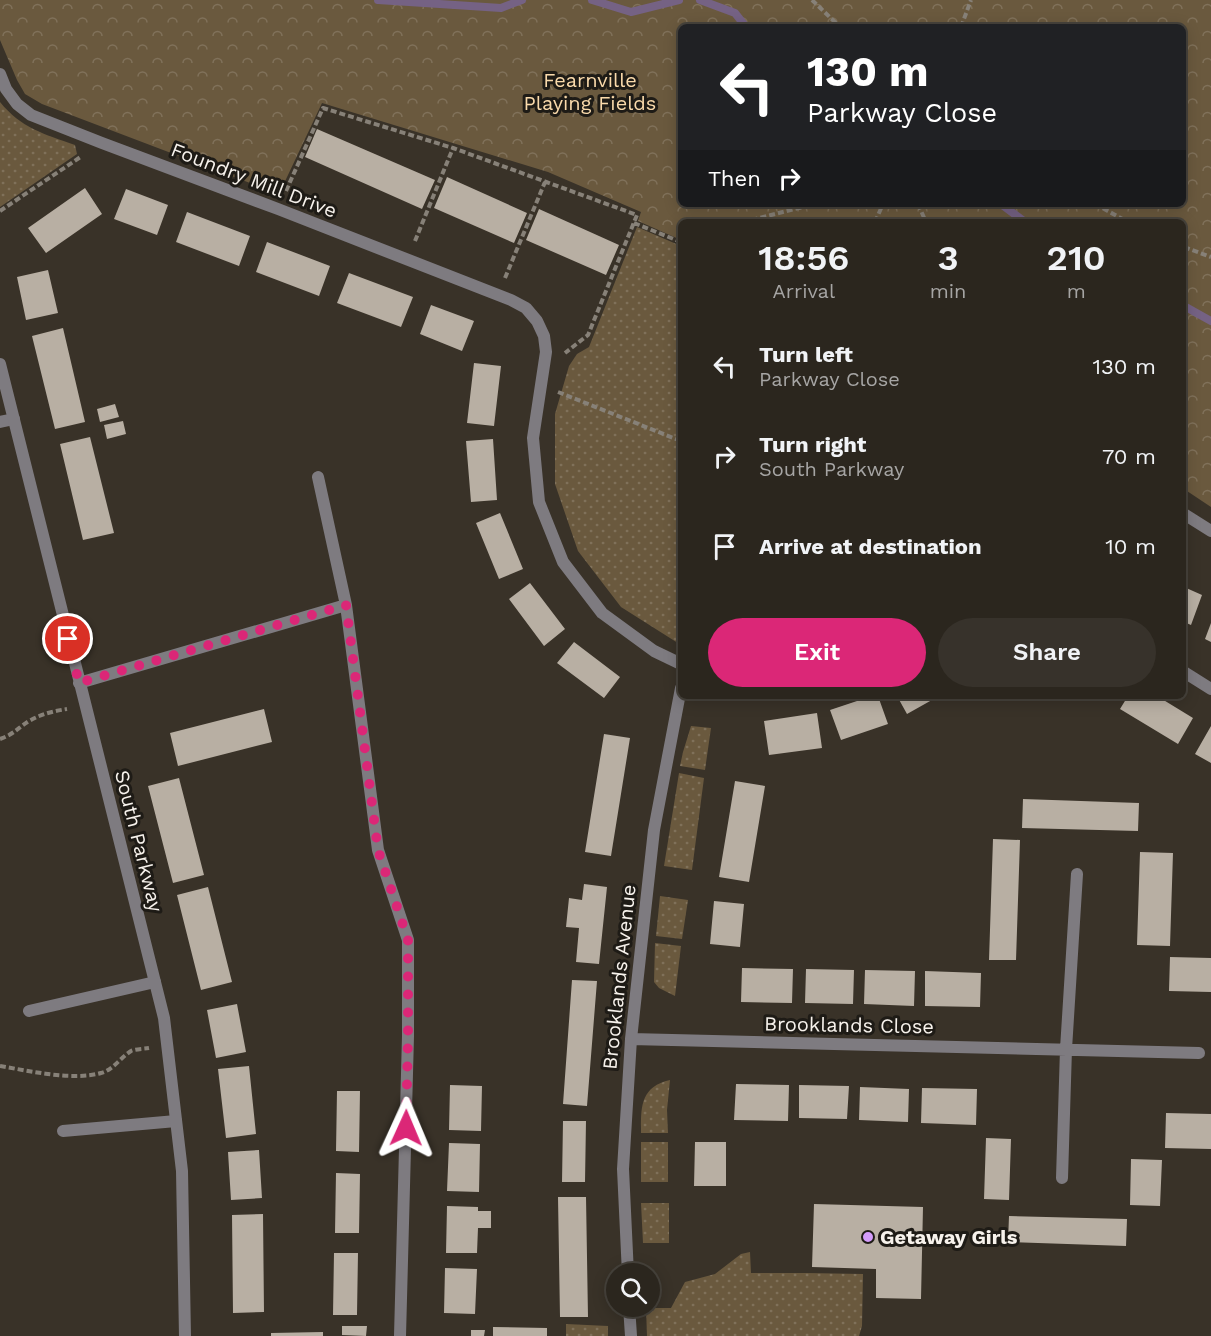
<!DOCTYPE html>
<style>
:root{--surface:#2b261e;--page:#37322b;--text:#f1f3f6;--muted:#a6a5a4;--line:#47433c;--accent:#db2777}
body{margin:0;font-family:"Work Sans",sans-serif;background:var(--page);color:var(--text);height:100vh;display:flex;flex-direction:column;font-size:22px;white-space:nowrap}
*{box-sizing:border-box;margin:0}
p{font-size:20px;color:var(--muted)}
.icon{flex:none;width:33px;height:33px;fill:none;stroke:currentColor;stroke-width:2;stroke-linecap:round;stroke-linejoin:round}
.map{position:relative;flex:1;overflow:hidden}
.side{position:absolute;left:678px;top:219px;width:508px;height:480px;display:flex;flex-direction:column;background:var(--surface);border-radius:9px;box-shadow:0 3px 15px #0003,0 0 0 2px var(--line)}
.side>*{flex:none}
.top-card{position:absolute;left:678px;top:24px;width:508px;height:183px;border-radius:9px;box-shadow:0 3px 15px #0003,0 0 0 2px var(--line);background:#202124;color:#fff;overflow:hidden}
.controls{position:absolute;left:606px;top:1263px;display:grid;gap:12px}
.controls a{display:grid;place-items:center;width:54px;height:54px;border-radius:50%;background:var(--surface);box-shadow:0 3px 15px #0003,0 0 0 2px var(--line);font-size:30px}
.pin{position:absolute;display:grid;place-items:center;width:51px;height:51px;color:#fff;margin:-26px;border:3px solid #fff;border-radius:50%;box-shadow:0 2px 6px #0007}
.me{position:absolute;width:66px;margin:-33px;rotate:1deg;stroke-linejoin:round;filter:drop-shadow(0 0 4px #0008)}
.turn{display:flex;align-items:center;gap:21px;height:126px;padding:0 30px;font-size:27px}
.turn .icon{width:78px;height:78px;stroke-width:2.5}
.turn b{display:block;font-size:42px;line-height:51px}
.then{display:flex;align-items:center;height:57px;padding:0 30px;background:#0003;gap:12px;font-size:22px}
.eta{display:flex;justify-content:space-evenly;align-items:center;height:102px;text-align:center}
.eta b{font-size:36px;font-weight:600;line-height:42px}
.primary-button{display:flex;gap:12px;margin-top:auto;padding:12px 30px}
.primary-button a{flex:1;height:69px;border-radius:36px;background:var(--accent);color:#fff;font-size:24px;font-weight:600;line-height:69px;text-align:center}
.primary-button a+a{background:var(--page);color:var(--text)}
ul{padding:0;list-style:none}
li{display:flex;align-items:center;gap:18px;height:90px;padding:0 30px}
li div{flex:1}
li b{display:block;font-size:22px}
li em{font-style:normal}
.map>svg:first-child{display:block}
</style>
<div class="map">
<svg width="1211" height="1336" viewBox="0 0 1211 1336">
<defs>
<pattern id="grass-dots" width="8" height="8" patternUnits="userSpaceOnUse" patternTransform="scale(1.5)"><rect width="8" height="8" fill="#6a593e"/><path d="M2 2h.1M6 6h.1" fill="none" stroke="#80715a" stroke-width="1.8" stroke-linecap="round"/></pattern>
<pattern id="park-crowns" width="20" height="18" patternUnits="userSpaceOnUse" patternTransform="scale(1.5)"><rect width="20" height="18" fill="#6a593e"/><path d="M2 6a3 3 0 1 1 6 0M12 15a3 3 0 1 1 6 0" fill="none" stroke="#80715a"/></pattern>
</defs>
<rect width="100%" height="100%" fill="#393228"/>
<path fill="url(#grass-dots)" d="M0 102C21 128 44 134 75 145L77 154 0 207Z
M637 227 681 246V645L621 607 578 551 555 484V414L569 366 577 354 589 347Z
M691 726 711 728 705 770 680 766 683 752Z
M679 773 704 778 692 870 664 866Z
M660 896 688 900 682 939 656 936Z
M655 943 681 946 675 996 659 988 654 982Z
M670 1080 667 1110 668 1133H641C641 1107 640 1087 670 1080Z
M641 1142H668V1182H641Z
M641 1203H669V1243H643Z
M750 1252 751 1273H806L863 1274 862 1326 859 1336H647L646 1308H671L685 1282 715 1274 741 1254Z
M566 1324 608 1326V1336H566Z"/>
<path fill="url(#park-crowns)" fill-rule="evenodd" d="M0 0H1211V507L1184 489V222H681V240L638 221 641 212 548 172 322 103 279 194 42 104 25 94 17 80 0 40ZM681 27H1184V204H681Z"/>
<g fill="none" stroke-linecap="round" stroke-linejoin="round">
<path stroke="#756284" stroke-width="8" d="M378 0 501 8 522 0
M592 0 631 12 679 0
M700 0 735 13 746 27
M1001 204 1025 222H1030
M1184 306 1211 321"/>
</g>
<path fill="#b8afa3" d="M317 129 435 180 422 209 305 157Z
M447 177 527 213 514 243 434 208Z
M85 188 102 214 46 253 28 228Z
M126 189 168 205 157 235 114 219Z
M539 209 619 245 606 275 526 240Z
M187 212 250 236 239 266 176 242Z
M267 242 330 266 319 296 256 272Z
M48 270 58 313 26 320 17 277Z
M349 273 413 297 401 327 337 303Z
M431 305 474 321 462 351 420 334Z
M63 328 85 422 55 429 32 336Z
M474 363 501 366 494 426 467 423Z
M115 404 119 417 100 422 97 409Z
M123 421 126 434 107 439 104 425Z
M90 437 114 533 83 540 60 444Z
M493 439 497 500 471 502 466 441Z
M500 513 523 569 499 579 476 523Z
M530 583 565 629 544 646 509 599Z
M1184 587 1202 595 1191 625 1184 622Z
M1211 623V642L1205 639Z
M574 642 620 677 604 698 557 663Z
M872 696H878L888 724 841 740 830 710Z
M897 696H939L907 714Z
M1128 696H1157L1193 718 1178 744 1120 709Z
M264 709 272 742 178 766 170 733Z
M817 713 822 748 769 755 764 721Z
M1211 726V763L1195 754Z
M604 734 630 738 611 856 585 852Z
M179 778 204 875 173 883 148 786Z
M735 781 765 786 749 882 719 877Z
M1023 799 1139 803 1138 831 1022 828Z
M993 839 1020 840 1016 960H989Z
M1140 852 1173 853 1170 946 1137 945Z
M584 884 607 887 599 964 576 962 579 928 566 927 569 898 582 900Z
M208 887 232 982 201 990 177 895Z
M714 901 744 904 740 947 710 944Z
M1170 957 1211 958V992L1169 991Z
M742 968 793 969 792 1003 741 1002Z
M806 969 854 970 853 1004 805 1003Z
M865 970 915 971 914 1006 864 1004Z
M925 971 981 973 980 1007 925 1006Z
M572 980 597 981 587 1106 563 1104Z
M237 1004 246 1052 216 1058 207 1010Z
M249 1066 256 1134 226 1138 218 1069Z
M736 1084 789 1085 788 1121 734 1120Z
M450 1085 482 1086 481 1131 449 1130Z
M799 1085 849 1086 847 1119 799 1118Z
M860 1087 909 1089 908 1122 859 1120Z
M922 1088 977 1089 976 1125 921 1123Z
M337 1091H360L359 1152 336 1151Z
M1166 1113 1211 1114V1149L1165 1148Z
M563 1121H586L585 1182H562Z
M986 1138 1011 1139 1009 1200 984 1199Z
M695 1142H726V1186H694Z
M449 1143 480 1144 479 1192 447 1191Z
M259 1150 262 1198 231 1200 228 1152Z
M1131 1159 1162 1160 1160 1206 1130 1205Z
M336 1173 360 1174 359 1233H335Z
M558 1197H586L588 1317H560Z
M814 1204 923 1207 921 1299 876 1298V1269L812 1267Z
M447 1206 478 1207V1211H491V1228H478L477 1253H446Z
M263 1214 264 1312 233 1313 232 1215Z
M1009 1216 1127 1219 1126 1246 1008 1242Z
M334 1253H358L357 1315H333Z
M445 1268 477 1269 475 1314 444 1313Z
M342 1326H367L366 1336 342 1335Z
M493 1327 547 1328V1336H493Z
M471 1330H485L484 1336H471Z
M323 1332V1336H271V1333Z"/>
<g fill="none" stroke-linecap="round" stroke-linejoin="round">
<path stroke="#878178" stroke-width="4" stroke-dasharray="6 3" stroke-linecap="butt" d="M812 0 840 27
M961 27 971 0
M286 191 323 108 453 148 637 215 588 335 565 353
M918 204 926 222
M1095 204 1128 222
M0 211 82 156
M743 222 815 204
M875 222 883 204
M634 223 681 242
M415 241 453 148
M1184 247 1211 257
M505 278 545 182
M558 392 681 441
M0 739C14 734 18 728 29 721 41 714 54 711 67 709
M0 1066C30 1071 72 1081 101 1073 113 1070 120 1058 131 1051 135 1049 143 1049 149 1048"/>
<path stroke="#7e7b80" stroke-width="12" d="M0 422 14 419
M29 1011 155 982
M63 1131 176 1121"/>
<path stroke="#7e7b80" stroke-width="12" d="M0 74 6 89 17 104 31 115 102 143 278 209 511 300 526 308 537 321 544 336 546 352 533 438 539 502 563 562 602 613 654 651 681 664
M0 364 164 1018 182 1171 185 1336
M318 477 346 605 378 850 408 940V1036L400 1336
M1184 514 1211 531
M1184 672 1211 689
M79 683 346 605
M631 1039 1199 1053
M1062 1178 1066 1049 1077 874
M628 1274 623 1169 631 1039 654 830 681 688
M629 1306 631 1336"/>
</g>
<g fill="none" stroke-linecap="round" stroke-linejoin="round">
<path stroke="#db2777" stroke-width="10" stroke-dasharray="0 18" d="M68 639 79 683 346 605 378 850 408 940V1036L406 1128"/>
</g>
<circle fill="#d49cfb" stroke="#1e1b16" stroke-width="2" cx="868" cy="1237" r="6"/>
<g text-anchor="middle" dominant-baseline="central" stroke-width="6" stroke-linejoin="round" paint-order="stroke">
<g font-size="20" fill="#fadaab" stroke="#1e1b16">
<text x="590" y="80">Fearnville<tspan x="590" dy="23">Playing Fields</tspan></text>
</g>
<g font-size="20" fill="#f7f2ec" stroke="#1e1b16">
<text transform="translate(254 180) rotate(21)">Foundry Mill Drive</text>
<text transform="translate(139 841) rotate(76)">South Parkway</text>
<text transform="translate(619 977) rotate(-84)">Brooklands Avenue</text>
<text transform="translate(849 1025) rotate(1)">Brooklands Close</text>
</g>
<g font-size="20" font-weight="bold" fill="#f7f2ec" stroke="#1e1b16" text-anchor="start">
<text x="880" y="1237">Getaway Girls</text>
</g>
</g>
</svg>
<div class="controls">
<a><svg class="icon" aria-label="search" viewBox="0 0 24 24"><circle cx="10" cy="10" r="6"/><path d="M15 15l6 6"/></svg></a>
</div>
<div class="pin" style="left:68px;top:639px;background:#d93025"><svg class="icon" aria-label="arrive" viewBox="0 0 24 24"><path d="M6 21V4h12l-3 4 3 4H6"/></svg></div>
<svg class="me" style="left:406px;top:1128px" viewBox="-20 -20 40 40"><path d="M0-17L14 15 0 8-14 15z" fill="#db2777" stroke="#fff" stroke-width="4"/></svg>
<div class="top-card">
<div class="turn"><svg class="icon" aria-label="left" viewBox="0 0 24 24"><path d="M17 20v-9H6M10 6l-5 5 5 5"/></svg><div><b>130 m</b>Parkway Close</div></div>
<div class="then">Then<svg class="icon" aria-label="right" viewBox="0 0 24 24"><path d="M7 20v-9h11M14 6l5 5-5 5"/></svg></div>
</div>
<section class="side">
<div class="eta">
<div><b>18:56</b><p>Arrival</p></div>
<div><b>3</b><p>min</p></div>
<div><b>210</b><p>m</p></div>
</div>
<ul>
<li><svg class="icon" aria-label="left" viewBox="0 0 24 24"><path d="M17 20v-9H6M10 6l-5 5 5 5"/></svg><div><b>Turn left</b><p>Parkway Close</p></div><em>130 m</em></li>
<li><svg class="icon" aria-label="right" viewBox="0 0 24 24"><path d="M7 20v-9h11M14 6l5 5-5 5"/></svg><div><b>Turn right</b><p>South Parkway</p></div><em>70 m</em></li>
<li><svg class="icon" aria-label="arrive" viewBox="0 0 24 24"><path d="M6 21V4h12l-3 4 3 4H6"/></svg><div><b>Arrive at destination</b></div><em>10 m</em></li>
</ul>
<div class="primary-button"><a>Exit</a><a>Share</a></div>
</section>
</div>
